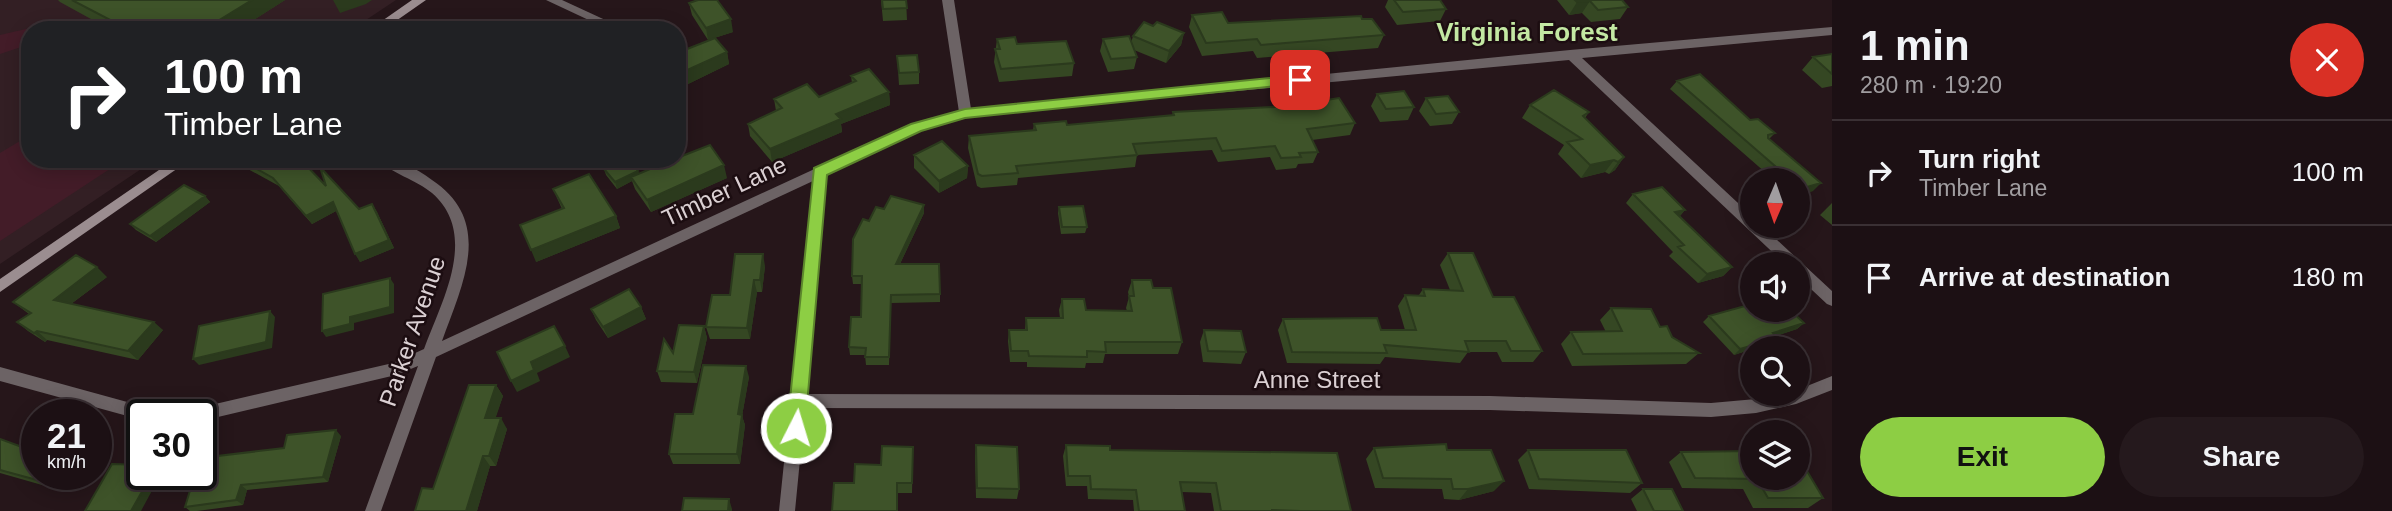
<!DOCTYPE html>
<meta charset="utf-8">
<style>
:root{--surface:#1c1014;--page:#25191d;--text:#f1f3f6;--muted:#a09da0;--line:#3a3034;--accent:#8dce44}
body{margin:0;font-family:Arial,sans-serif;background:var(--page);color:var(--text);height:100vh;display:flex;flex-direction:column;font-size:26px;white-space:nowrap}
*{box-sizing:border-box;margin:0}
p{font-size:23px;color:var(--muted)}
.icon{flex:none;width:38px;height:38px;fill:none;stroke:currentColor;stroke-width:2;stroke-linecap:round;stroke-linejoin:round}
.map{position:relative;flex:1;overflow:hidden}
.side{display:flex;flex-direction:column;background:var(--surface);width:560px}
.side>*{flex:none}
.top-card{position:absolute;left:21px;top:21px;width:665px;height:147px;border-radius:28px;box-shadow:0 4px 18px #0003,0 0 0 2px var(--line);background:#202124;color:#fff;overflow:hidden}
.needle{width:46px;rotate:182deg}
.controls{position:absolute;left:1740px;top:168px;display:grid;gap:14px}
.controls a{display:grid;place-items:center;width:70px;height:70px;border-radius:50%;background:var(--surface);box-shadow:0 4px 18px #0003,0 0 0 2px var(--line);font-size:35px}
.speed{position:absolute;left:21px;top:399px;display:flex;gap:14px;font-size:35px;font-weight:700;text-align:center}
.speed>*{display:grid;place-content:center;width:91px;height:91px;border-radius:50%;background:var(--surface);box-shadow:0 4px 18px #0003,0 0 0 2px var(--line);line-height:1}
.speed small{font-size:18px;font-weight:400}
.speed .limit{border:4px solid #111;border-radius:10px;background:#fff;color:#111}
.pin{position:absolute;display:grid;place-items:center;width:60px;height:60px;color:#fff;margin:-30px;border-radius:14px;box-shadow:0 4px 10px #0006}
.me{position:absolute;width:77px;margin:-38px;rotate:5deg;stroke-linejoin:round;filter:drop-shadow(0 0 5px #0008)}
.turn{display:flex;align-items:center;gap:24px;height:147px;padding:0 28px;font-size:32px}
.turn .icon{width:91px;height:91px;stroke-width:2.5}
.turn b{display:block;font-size:49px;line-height:60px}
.round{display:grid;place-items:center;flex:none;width:74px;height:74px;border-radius:37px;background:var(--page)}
.overview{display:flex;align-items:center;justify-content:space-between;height:119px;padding:0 28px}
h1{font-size:42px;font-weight:600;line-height:52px}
.cta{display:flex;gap:14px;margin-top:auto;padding:14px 28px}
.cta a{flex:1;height:80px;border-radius:42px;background:var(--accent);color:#111;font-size:28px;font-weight:600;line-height:80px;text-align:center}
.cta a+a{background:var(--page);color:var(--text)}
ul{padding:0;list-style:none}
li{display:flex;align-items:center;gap:21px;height:105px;padding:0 28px;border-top:2px solid var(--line)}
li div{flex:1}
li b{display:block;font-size:26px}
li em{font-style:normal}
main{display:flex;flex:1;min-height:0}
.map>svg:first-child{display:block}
</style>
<main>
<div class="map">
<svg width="1832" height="511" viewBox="0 0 1832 511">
<rect width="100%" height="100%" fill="#26161a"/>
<path fill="#331f24" d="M0 0H396L351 30H30V159H156L0 264Z"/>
<path fill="#431c28" d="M43 25 45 30H30V44L0 54V35Z
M30 135V159H125L0 241V153Z"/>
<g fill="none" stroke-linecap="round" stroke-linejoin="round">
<path fill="#6c6365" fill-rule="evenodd" d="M546 0H562L627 30H610Z
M942 0H954L971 109 1570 50 1832 27V35L1582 58 1752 216V226H1762L1832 291V306L1827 304 1797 276V264H1785L1569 60 979 115 920 130 826 174 806 394 1490 396 1711 403 1756 399 1780 394H1797V390L1832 376V390L1796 404 1756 413 1711 417 1490 410 805 408 795 511H779L813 181 436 357 381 511H365L418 366 396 375 201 421V415H190L192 410 198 408 393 363 424 349C441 302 480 235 432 193 417 180 390 173 378 159 400 159 414 167 432 180 495 222 462 285 442 341L912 124 959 112Z
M0 367 149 408 155 410 157 415H142V420L0 381Z"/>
<path fill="#9b8d90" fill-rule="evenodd" d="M412 0H426L383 30H369Z
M175 159H191L0 292V279Z"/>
</g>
<path fill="#354723" d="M58 0H285L238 30H111L60 2Z
M881 0H906L907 20 883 21Z
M1388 0H1440L1446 9 1440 21 1397 25 1385 7Z
M1557 0H1622L1628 7 1620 19 1591 22 1582 13 1569 15Z
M689 3 733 32 708 40 692 15Z
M1192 15 1228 23 1362 19 1384 35 1378 48 1257 58 1253 51 1202 56 1189 27Z
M1153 26 1184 33 1181 45 1166 63 1134 50 1137 57 1134 69 1108 72 1100 51 1103 39 1131 43 1133 36Z
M997 39 1017 44 1074 63 1072 76 999 82 994 62Z
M727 52 729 64 686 85 677 74V53Z
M1832 54V86L1822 88 1802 70 1813 57Z
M897 56 919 72V84L899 85Z
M851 76 889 92 890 105 841 124 842 132 772 162 750 136 748 124 776 111 774 99 819 97 852 83Z
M1677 81 1775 133 1769 139 1813 191 1797 195V180H1774L1670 89Z
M1377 94 1414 107 1408 120 1380 122 1371 106Z
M1426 98 1459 112 1452 124 1430 126 1419 111Z
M1313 102 1355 123 1350 135 1312 140 1318 152 1313 163 1298 164 1296 168 1276 170 1270 157 1218 162 1212 150 1137 155 1135 167 1018 178 1017 185 981 188 977 186 968 148 969 136 1033 130 1034 124 1067 125 1172 116 1173 112 1312 105Z
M1530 105 1589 112 1585 118 1624 157 1615 170 1609 174 1605 172 1581 178 1558 154 1564 145 1522 118Z
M914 155 968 166 967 178 939 193 914 168Z
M234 159H300L326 186 359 209 372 204 377 212 394 248 360 262 336 211 312 224 279 186 237 163Z
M604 169 638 171 639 174 727 178 651 212 635 189 632 181 617 189 606 175Z
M553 189 616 216 620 228 536 262 562 209Z
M1633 194 1685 210 1680 216 1732 267 1723 276 1698 283 1669 256 1673 252 1626 203Z
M205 196 210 202 156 242 136 230 130 224Z
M1832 203V225L1820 215Z
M924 205V213L900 264 940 294V302L891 303 889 365H866L865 355H850L849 347 861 317 862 284H853L852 276 869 221 884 209Z
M1059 207 1087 227 1085 233 1061 234 1058 213Z
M1448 253 1493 297 1542 351 1533 362H1502L1497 352H1468L1460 363 1385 357 1380 364 1287 363 1278 330 1283 319 1381 330H1405L1398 306 1405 295H1419L1423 289 1450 290 1440 265Z
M765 266 762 292H757L750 339H710L706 327 730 295Z
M107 277 71 304 163 330 138 360 47 340 45 342 28 331 17 322 29 314 13 302Z
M1132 280 1153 288 1182 342 1178 354H1105L1103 363H1086L1085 368 1027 367V362H1010L1008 341 1009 330H1025L1026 318H1060L1059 310 1062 299 1086 310 1127 311 1126 308 1129 297 1128 292Z
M1752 301V310L1804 323 1797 329 1776 336 1771 344 1752 348V349L1734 355 1703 322 1709 316 1747 306Z
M641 307 646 319 608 338 596 320 591 309Z
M1611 308 1660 327 1672 337 1699 353 1686 364 1572 366 1561 344 1571 332H1606L1600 320Z
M704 326 707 338 697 383 661 382 657 371 673 353Z
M1204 330 1246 352 1241 364 1203 362 1200 342Z
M749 377 742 416 745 425 740 464H673L669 454 693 414Z
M496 385 503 396 495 418 507 429 496 466H490L477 511H415L433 489Z
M341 436 328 482 247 490 243 505 197 511H190L185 507 284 448Z
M0 439 56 489 0 473Z
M976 445 1019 489 1017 499 976 498 975 456Z
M1066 445 1110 450 1351 511H1214L1211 493 1182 492 1185 511H1134L1133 500 1088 499 1087 486H1066L1063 456Z
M913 447 912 493H898L881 465Z
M1374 448 1447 450 1494 491 1459 500 1444 499 1442 489 1375 488 1366 459Z
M1528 450 1642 483 1630 493 1529 489 1518 460Z
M1681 452 1752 478 1823 498 1808 508H1753L1743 489 1682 488 1669 462Z
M1643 489 1683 511H1637L1631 499Z"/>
<path fill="#2b3a1d" d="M252 0H285L238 30H203Z
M333 0H372L366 4 340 13Z
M1590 1 1582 13 1569 15 1577 2Z
M731 19 733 32 708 40 706 28Z
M1184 33 1181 45 1166 63 1169 51Z
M727 52 729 64 686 85 683 72Z
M889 92 890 105 841 124 842 132 772 162 770 149 836 114Z
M1624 157 1615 170 1609 174 1618 162Z
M1614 160 1605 172 1581 178 1590 165Z
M724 165 727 178 651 212 647 200Z
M968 166 967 178 939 193V181Z
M638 171 640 177H631L632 181 617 189 615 182Z
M1821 183 1813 191 1797 195V191L1800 189Z
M205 196 210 202 156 242 150 236Z
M333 202 338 210 312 224 306 216Z
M372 204 377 212 394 248 360 262 355 254Z
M924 205V213L896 272V264Z
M1685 210 1677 219 1675 212Z
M616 216 620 228 536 262 531 250Z
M763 254 765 266 762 292 760 280Z
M97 267 107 277 64 309 54 300Z
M1732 267 1723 276 1698 283 1707 274Z
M390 278 394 284V313L354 323V330L326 337 322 331 350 317Z
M754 280 757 292 750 339 747 328Z
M641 307 646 319 608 338 603 327Z
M270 311 275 317 272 348 199 365 193 359Z
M154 322 163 330 138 360 128 351Z
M1804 323 1797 329 1766 339 1773 333Z
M704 326 707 338 697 383 694 372Z
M37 331 47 340 45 342 34 333Z
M1778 338 1771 344 1752 348V349L1734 355 1740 349Z
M565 346 570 357 537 373 540 381 517 392 511 381 531 362Z
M746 366 749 377 742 416 745 425 740 464 737 454 738 414Z
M496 385 503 396 492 429 485 418Z
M501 418 507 429 496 466 489 456Z
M336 430 341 436 328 482 323 477Z
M483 456 490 466 477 511H466Z
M56 474H68L56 489 48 483Z
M152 474H161L141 511H131Z
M1504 481 1494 491 1459 500 1468 489Z
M241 485 247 490 243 505 236 500Z
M729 499 732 509V511H728Z"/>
<path fill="#3e5329" stroke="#2b3a1d" stroke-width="2" d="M72 0H252L203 30H117L112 27 118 24Z
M698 0H717L731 19 706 28 689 3Z
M882 0H906L907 8 883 9Z
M1394 0H1440L1446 9 1403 12Z
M1575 0H1622L1628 7 1598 10 1590 1 1577 2Z
M1222 12 1228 23 1361 16 1362 19H1372L1384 35 1261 45 1257 39 1206 43 1192 15Z
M1144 22 1153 26 1157 22 1184 33 1169 51 1133 36Z
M1129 36 1137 57 1111 59 1103 39Z
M1015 37 1017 44 1066 41 1074 63 1001 69 995 49H1000L997 39Z
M715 38 727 52 683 72 677 65V53Z
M1832 54V74L1813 57Z
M917 55 919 72 899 73 897 56Z
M869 69 889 92 836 114 841 119 770 149 748 124 782 108 774 99 807 84 819 97 856 81 851 76Z
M1700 74 1750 120 1758 119 1775 133 1768 135V138L1821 183 1800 189 1797 186V180H1791L1677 81Z
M1554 90 1589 112 1583 116 1624 157 1618 162 1614 160 1590 165 1567 142 1582 139 1530 105Z
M1404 91 1414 107 1386 109 1377 94Z
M1448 96 1459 112 1436 114 1426 98Z
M1339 98 1355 123 1307 129 1318 152 1299 153 1301 157 1281 158 1275 146 1222 151 1216 138 1133 144 1137 155 1016 166 1018 173 982 176 978 174 969 136 1036 130 1034 124 1066 121 1067 125 1174 115 1173 112 1315 105 1313 102Z
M942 141 968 166 939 181 914 155Z
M710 145 724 165 647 200 631 177 674 159H677V158Z
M239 159H300L326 186 320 167 359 209 372 204 389 240 355 254 333 202 306 216 273 178Z
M623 159H628L638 171 615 182 604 169Z
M589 174 616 216 531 250 520 225 564 208 553 189Z
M184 185 205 196 150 236 130 224Z
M1662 187 1685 210 1675 212 1732 267 1707 274 1678 247 1684 245 1633 194Z
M891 196 924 205 896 264H939L940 294 891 295 889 357H865L866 348 849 347 851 317H861L862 276H852L853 239 863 219 869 221 876 207 884 209Z
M1083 206 1087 227H1062L1059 207Z
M1448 253H1473L1493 297H1514L1542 351H1511L1506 341H1465L1469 352 1384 345 1387 353 1292 352 1283 319 1377 318 1381 330H1416L1405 295 1425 296 1423 289 1463 291Z
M735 254H763L760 280H754L747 328 706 327 712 295H730Z
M76 255 97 267 54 300 154 322 128 351 37 331 34 333 17 322 31 313 13 302Z
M390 278V307L350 317V324L322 331 323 294Z
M1132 280H1151L1153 288H1171L1182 342H1105L1106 352 1087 351V357L1029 356 1028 351H1011L1009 330H1027L1026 318H1063L1062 299H1084L1086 310 1132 311 1129 296H1134Z
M629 289 641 307 603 327 591 309Z
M1752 304V310H1790L1804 323 1773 333 1778 338 1740 349 1709 316Z
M1611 308 1651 309 1660 327 1667 326 1672 337 1699 353 1583 354 1571 332 1622 331Z
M270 311 266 342 193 359 199 326Z
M679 325 704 326 694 372 657 371 664 339 673 353Z
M554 326 565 346 531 362 534 370 511 381 497 352Z
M1204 330 1241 331 1246 352 1208 351Z
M703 365 746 366 738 414 742 415 737 454H669L675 414H693Z
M469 385H496L485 418H501L489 456H483L466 511H415L422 488 433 489Z
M336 430 323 477 241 485 236 500 185 507 195 474H201V458L284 448 287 435Z
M0 439 22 447 30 439 37 441V474H56L48 483 0 470Z
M1446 444 1447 450H1491L1504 481 1468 489H1453L1451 479 1383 478 1374 448Z
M976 445 1017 447 1019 489 977 488Z
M1066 445 1110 446V450L1337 453 1351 511H1300L1272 510V511H1221L1216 483 1180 482 1185 511H1139L1136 490 1091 489 1090 476H1068Z
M882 446 913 447 912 483H897V511H832L834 483H854L855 464 881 465Z
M1528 450H1626L1642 483 1539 479Z
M1752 451V478H1797V471H1807L1823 498H1768L1757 479 1695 478 1681 452Z
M112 464 142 465V474H152L131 511H85Z
M1643 489H1672L1683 511H1654Z
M684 498 729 499 728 511H682Z"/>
<path fill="#8dce44" stroke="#5c862c" stroke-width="2" d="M1300 75 1305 76V83L965 118 921 131 827 175 805 428 802 434H789L787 428 814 168 911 124 965 109Z"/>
<g text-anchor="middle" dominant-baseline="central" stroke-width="5" stroke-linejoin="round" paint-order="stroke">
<g font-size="24" fill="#dbd0d3" stroke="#1c0d11">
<text transform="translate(724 191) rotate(-25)">Timber Lane</text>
<text transform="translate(412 331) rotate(-71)">Parker Avenue</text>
<text x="1317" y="379">Anne Street</text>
</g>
<g font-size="26" font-weight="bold" fill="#c3e8a3" stroke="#1c0d11">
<text x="1527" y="32">Virginia Forest</text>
</g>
</g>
</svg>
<div class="controls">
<a><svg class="needle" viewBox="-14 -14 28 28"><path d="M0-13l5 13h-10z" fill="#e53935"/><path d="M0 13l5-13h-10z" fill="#a09da0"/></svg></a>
<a><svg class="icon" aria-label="sound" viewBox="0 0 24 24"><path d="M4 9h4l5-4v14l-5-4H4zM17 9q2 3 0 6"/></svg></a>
<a><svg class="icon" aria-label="search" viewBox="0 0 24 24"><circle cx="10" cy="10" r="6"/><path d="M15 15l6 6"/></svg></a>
<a><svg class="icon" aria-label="layers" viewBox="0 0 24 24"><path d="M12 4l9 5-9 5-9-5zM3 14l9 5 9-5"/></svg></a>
</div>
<div class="speed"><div>21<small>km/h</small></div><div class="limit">30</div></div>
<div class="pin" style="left:1300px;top:80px;background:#d93025"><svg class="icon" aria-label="arrive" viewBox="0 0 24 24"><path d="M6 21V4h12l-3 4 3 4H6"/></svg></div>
<svg class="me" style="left:796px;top:428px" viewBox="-20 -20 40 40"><circle r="17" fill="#8dce44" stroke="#fff" stroke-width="3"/><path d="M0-11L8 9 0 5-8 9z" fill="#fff"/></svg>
<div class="top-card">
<div class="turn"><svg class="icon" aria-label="right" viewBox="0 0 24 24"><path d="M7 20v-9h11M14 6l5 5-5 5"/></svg><div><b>100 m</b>Timber Lane</div></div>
</div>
</div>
<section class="side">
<div class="overview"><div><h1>1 min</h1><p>280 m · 19:20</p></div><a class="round" style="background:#d93025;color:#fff"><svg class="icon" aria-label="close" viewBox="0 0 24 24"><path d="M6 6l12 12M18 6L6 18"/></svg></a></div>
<ul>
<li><svg class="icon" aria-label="right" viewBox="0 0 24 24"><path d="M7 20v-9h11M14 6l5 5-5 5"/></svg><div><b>Turn right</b><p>Timber Lane</p></div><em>100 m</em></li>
<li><svg class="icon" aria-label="arrive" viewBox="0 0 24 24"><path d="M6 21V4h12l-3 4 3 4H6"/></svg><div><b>Arrive at destination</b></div><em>180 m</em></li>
</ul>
<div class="cta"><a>Exit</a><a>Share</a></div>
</section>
</main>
